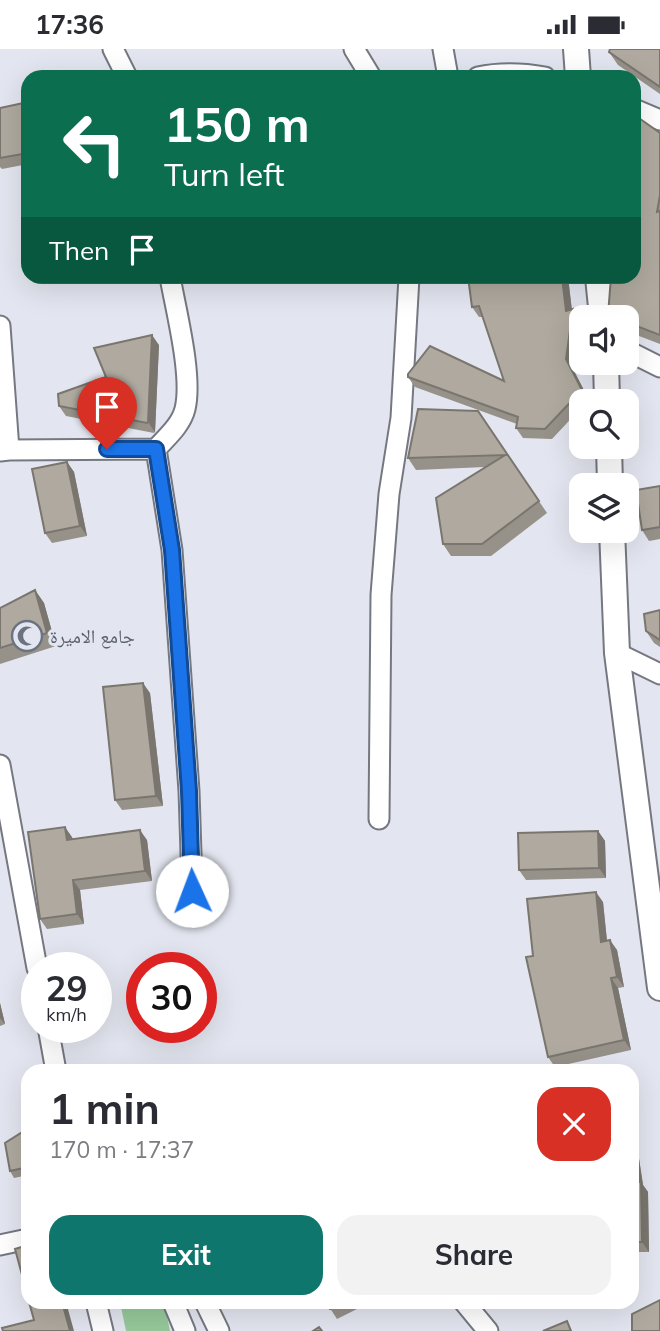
<!DOCTYPE html>
<meta charset="utf-8">
<style>
:root{--surface:#fff;--page:#f2f2f3;--text:#2b2b33;--muted:#7c7c81;--accent:#0f766e}
body{margin:0;font-family:Mulish,"Noto Naskh Arabic",sans-serif;background:var(--page);color:var(--text);height:100vh;display:flex;flex-direction:column;font-size:26px;white-space:nowrap}
*{box-sizing:border-box;margin:0}
p{font-size:23px;color:var(--muted)}
.icon{flex:none;width:38px;height:38px;fill:none;stroke:currentColor;stroke-width:2;stroke-linecap:round;stroke-linejoin:round}
.map{position:relative;flex:1;overflow:hidden}
.sheet{position:absolute;left:21px;top:1015px;width:618px;height:245px;display:flex;flex-direction:column;background:var(--surface);border-radius:21px;box-shadow:0 7px 28px #0002}
.sheet>*{flex:none}
.hud{position:absolute;left:21px;top:21px;width:620px;height:214px;border-radius:21px;box-shadow:0 7px 28px #0002;background:#0b6e4f;color:#fff;overflow:hidden}
.tools{position:absolute;left:569px;top:256px;display:grid;gap:14px}
.tools a{display:grid;place-items:center;width:70px;height:70px;border-radius:14px;background:var(--surface);box-shadow:0 7px 28px #0002;font-size:35px}
.speed{position:absolute;left:21px;top:903px;display:flex;gap:14px;font-size:35px;font-weight:700;text-align:center}
.speed>*{display:grid;place-content:center;width:91px;height:91px;border-radius:50%;background:var(--surface);box-shadow:0 7px 28px #0002;line-height:1}
.speed small{font-size:18px;font-weight:400}
.speed .limit{border:10px solid #d22;background:#fff;color:#111}
.pin{position:absolute;display:grid;place-items:center;width:60px;height:60px;color:#fff;margin:-72px -30px;border-radius:50% 50% 50% 0;rotate:-45deg;box-shadow:0 0 7px #0007}
.pin .icon{rotate:45deg}
.me{position:absolute;width:77px;margin:-38px;rotate:358deg;stroke-linejoin:round;filter:drop-shadow(0 0 5px #0008)}
.turn{display:flex;align-items:center;gap:24px;height:147px;padding:0 28px;font-size:32px}
.turn .icon{width:91px;height:91px;stroke-width:2.5}
.turn b{display:block;font-size:49px;line-height:60px}
.then{display:flex;align-items:center;height:66px;padding:0 28px;background:#0003;gap:14px;font-size:26px}
.round{display:grid;place-items:center;flex:none;width:74px;height:74px;border-radius:21px;background:var(--page)}
.headline{display:flex;align-items:center;justify-content:space-between;height:119px;padding:0 28px}
h1{font-size:42px;font-weight:700;line-height:52px}
.button{display:flex;gap:14px;margin-top:auto;padding:14px 28px}
.button a{flex:1;height:80px;border-radius:21px;background:var(--accent);color:#fff;font-size:28px;font-weight:700;line-height:80px;text-align:center}
.button a+a{background:var(--page);color:var(--text)}
.status{display:flex;justify-content:space-between;align-items:center;height:49px;padding:0 35px;background:var(--surface);direction:ltr}
.status svg{height:19px;fill:currentColor}
.map>svg:first-child{display:block}
</style>
<div class="status"><b>17:36</b><svg viewBox="0 0 49 12"><path d="M0 12V9h3v3zM5 12V6h3v6zM10 12V3h3v9zM15 12V0h3v12zM26 1h20v11H26zM47 4h2v5h-2z"/></svg></div>
<div class="map">
<svg width="660" height="1282" viewBox="0 0 660 1282">
<rect width="100%" height="100%" fill="#e3e6f0"/>
<path fill="#96c99b" d="M120 1253H164L170 1282H126Z"/>
<g fill="none" stroke-linecap="round" stroke-linejoin="round">
<g stroke="#757881" stroke-width="23">
<path id="minor" d="M113 0 127 28
M354 0 371 28
M443 0 448 28
M478 28C501 23 522 24 545 28
M634 60 660 71
M0 277 9 401 0 402
M626 301 660 318
M156 400 172 501 189 742 193 867
M9 401 156 400C167 388 181 376 185 360 193 327 176 262 170 228
M617 604 660 625
M0 716 37 919
M379 770 381 546 389 445 401 369 409 228
M48 978 56 1022
M0 1196 28 1190
M96 1253 103 1282
M173 1253 185 1282
M205 1253 219 1282
M464 1253 488 1282"/>
</g>
<g stroke="#757881" stroke-width="28">
<path id="tertiary" d="M576 0 578 28
M598 228 602 268
M606 313 607 352
M609 397 610 436
M612 481 617 604 660 939"/>
</g>
<use href="#minor" stroke="#fff" stroke-width="19"/>
<use href="#tertiary" stroke="#fff" stroke-width="24"/>
</g>
<path fill="#969189" d="M660 0V45L618 16 609 3Z
M28 53V115L2 120 0 118V59Z
M660 84V295L626 282V268H610L608 266Z
M568 228 572 261 580 270 573 320 589 351 581 352V359L552 390 523 389 516 379 517 375 415 338 408 328 504 332 482 268H479L472 258Z
M159 296 155 383 154 384 66 367 59 357Z
M478 362 547 464 491 507H451L443 495 485 418 416 421 408 409Z
M67 413 74 423 87 487 52 494 45 484Z
M660 437V490L649 492 642 481Z
M35 541 44 554 56 597 0 615V559Z
M660 561V598L654 594 646 582Z
M150 644 163 757 122 761 115 751Z
M598 782 605 792 606 829 526 831 519 821Z
M72 788 73 790 147 791 152 832 80 841 84 875 47 880 40 870Z
M603 853 607 891 617 901 624 938 618 939 631 1001 555 1018 548 1008 533 907Z
M0 954 5 975 0 977Z
M632 1064 643 1136 648 1143 649 1203H632Z
M24 1082 28 1087V1126L14 1129 10 1122Z
M326 1253H371L337 1270Z"/>
<path fill="#7a766f" d="M562 228H568L572 263 573 260 580 270 573 320 589 351 582 341 566 310V262Z
M152 286 159 296 155 383 148 373Z
M67 413 74 423 87 487 80 477Z
M35 541 44 554 56 597 47 584Z
M143 634 150 644 163 757 156 747Z
M65 778 72 788 74 801 67 791Z
M140 781 147 791 152 832 145 822Z
M598 782 605 792 606 829 599 819Z
M73 831 80 841 84 875 77 865Z
M596 843 603 853 608 903 601 893Z
M610 891 617 901 624 938 617 928Z
M611 929 618 939 631 1001 624 991Z
M0 954 5 975 0 969Z
M632 1064 643 1136 648 1143 649 1203 642 1193 637 1133 632 1100Z
M62 1253H66L74 1282H70Z"/>
<path fill="#afa99f" stroke="#7a766f" stroke-width="2" d="M610 0H660V38L609 3Z
M28 53V104L0 109V59Z
M636 67 660 84V146L657 163 660 162V286L626 273V268H614L608 266 611 228H634V68Z
M468 228H562L566 262 573 260 566 310 582 341 545 380 516 379 518 368 408 328V325L430 297 504 332 479 257 472 258Z
M152 286 148 373 147 374 59 357 58 345 106 328 94 299Z
M418 360 478 362 539 452 482 495H443L436 449 505 406 408 409Z
M67 413 80 477 45 484 32 420Z
M660 437V478L642 481 636 441Z
M35 541 47 584 0 599V559Z
M660 561V591L646 582 644 565Z
M143 634 156 747 115 751 103 638Z
M65 778 67 791 140 781 145 822 73 831 77 865 40 870 28 783Z
M598 782 599 819 519 821 518 784Z
M596 843 601 893 610 891 617 928 611 929 624 991 548 1008 526 908 533 907 527 850Z
M24 1082 28 1092V1118L10 1122 5 1094Z
M632 1100 637 1133H641L642 1193H632Z
M28 1196V1248L15 1200Z
M660 1251V1282H632V1265Z
M29 1253H62L70 1282H3L2 1279 34 1271Z
M326 1253H345L330 1260Z
M567 1272 571 1282H543Z
M319 1278 322 1282H313Z"/>
<g fill="none" stroke-linecap="round" stroke-linejoin="round">
<g stroke="#114b97" stroke-width="18">
<path id="route" d="M107 400H156L172 501 189 742 192 842"/>
</g>
<use href="#route" stroke="#1a73e8" stroke-width="12"/>
</g>
<defs>
<g id="mosque-ring" transform="scale(1.575)"><circle r="9.5" fill="#e3e6f0" stroke="#6b7280" stroke-width="1.5"/><path d="M3.5-4.9A6 6 0 1 0 3.5 4.9A5 5 0 1 1 3.5-4.9Z" fill="#6b7280"/></g>
</defs>
<g fill-rule="evenodd">
<use href="#mosque-ring" x="27" y="587"/>
</g>
<g text-anchor="middle" dominant-baseline="central" stroke-width="6" stroke-linejoin="round" paint-order="stroke">
<g font-size="19" fill="#5b616d" stroke="#e3e6f0" text-anchor="start">
<text x="50" y="587">جامع الاميرة</text>
</g>
</g>
</svg>
<div class="tools">
<a><svg class="icon" aria-label="sound" viewBox="0 0 24 24"><path d="M4 9h4l5-4v14l-5-4H4zM17 9q2 3 0 6"/></svg></a>
<a><svg class="icon" aria-label="search" viewBox="0 0 24 24"><circle cx="10" cy="10" r="6"/><path d="M15 15l6 6"/></svg></a>
<a><svg class="icon" aria-label="layers" viewBox="0 0 24 24"><path d="M12 4l9 5-9 5-9-5zM3 14l9 5 9-5"/></svg></a>
</div>
<div class="speed"><div>29<small>km/h</small></div><div class="limit">30</div></div>
<div class="pin" style="left:107px;top:400px;background:#d93025"><svg class="icon" aria-label="arrive" viewBox="0 0 24 24"><path d="M6 21V4h12l-3 4 3 4H6"/></svg></div>
<svg class="me" style="left:192px;top:842px" viewBox="-20 -20 40 40"><circle r="19" fill="#fff"/><path d="M0-13L10 11 0 6-10 11z" fill="#1a73e8"/></svg>
<div class="hud">
<div class="turn"><svg class="icon" aria-label="left" viewBox="0 0 24 24"><path d="M17 20v-9H6M10 6l-5 5 5 5"/></svg><div><b>150 m</b>Turn left</div></div>
<div class="then">Then<svg class="icon" aria-label="arrive" viewBox="0 0 24 24"><path d="M6 21V4h12l-3 4 3 4H6"/></svg></div>
</div>
<section class="sheet">
<div class="headline"><div><h1>1 min</h1><p>170 m · 17:37</p></div><a class="round" style="background:#d93025;color:#fff"><svg class="icon" aria-label="close" viewBox="0 0 24 24"><path d="M6 6l12 12M18 6L6 18"/></svg></a></div>
<div class="button"><a>Exit</a><a>Share</a></div>
</section>
</div>
